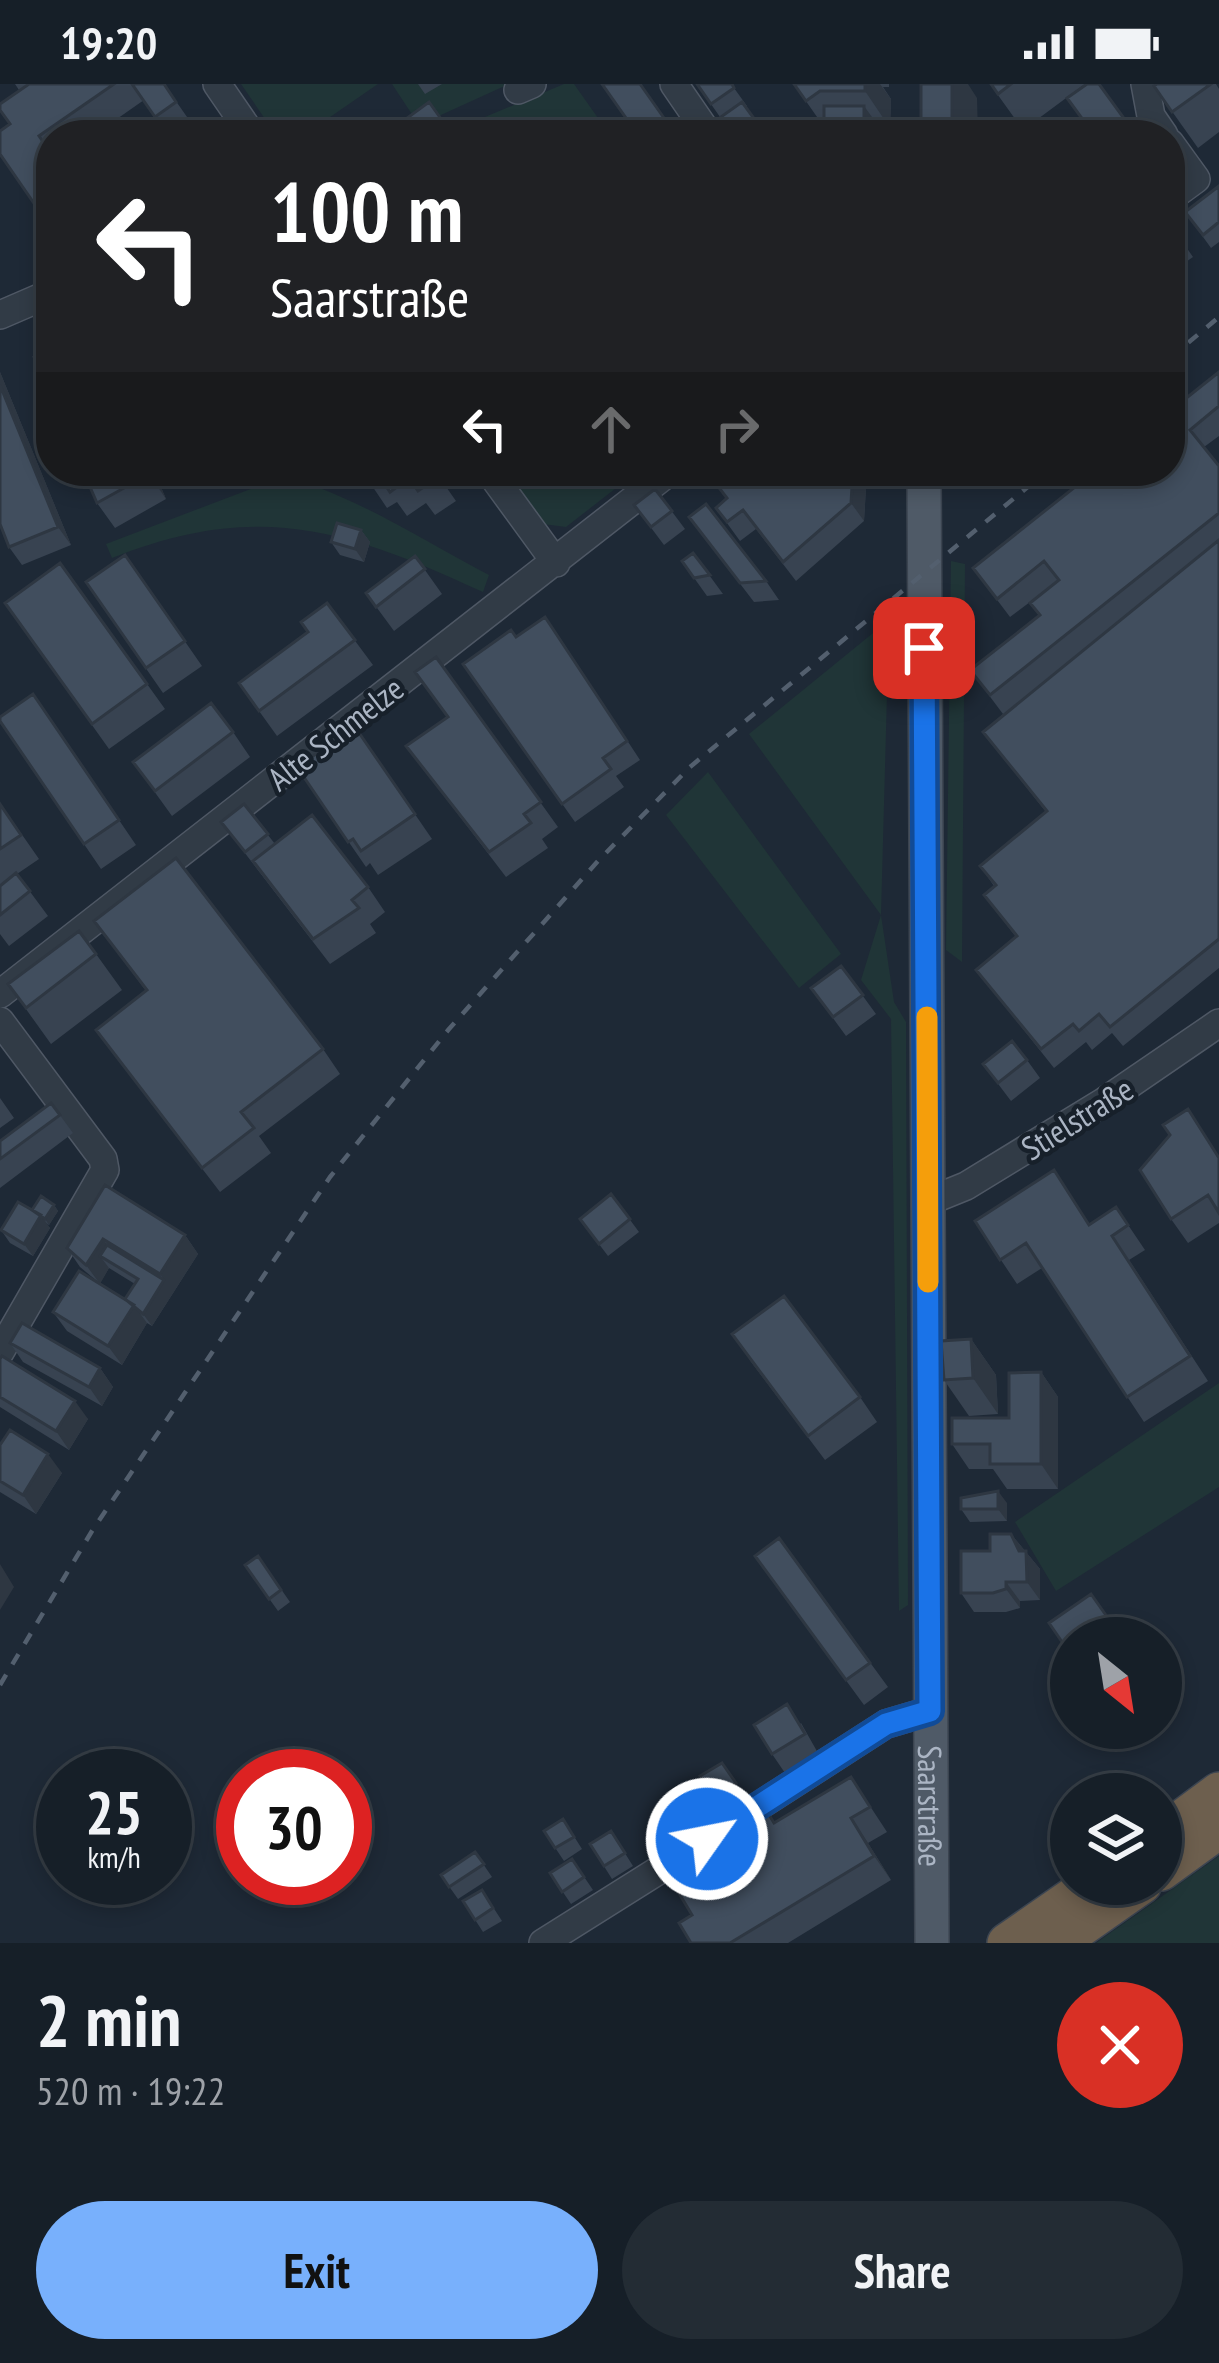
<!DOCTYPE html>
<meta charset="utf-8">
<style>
:root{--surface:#161f28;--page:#232c34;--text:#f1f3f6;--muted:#9ea2a8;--line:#353d45;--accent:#78b0fc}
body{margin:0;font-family:"PT Sans Narrow",sans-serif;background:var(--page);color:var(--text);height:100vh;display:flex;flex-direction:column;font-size:45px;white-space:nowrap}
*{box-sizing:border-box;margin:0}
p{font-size:39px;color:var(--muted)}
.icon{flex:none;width:66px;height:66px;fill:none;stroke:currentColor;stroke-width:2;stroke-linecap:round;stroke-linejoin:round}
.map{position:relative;height:1859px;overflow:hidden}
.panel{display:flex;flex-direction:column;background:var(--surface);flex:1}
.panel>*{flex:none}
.guide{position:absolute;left:36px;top:36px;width:1149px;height:366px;border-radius:48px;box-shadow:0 6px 18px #0003,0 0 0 3px var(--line);background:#202124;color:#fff;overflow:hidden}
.needle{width:78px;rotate:150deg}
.tools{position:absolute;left:1050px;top:1533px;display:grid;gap:24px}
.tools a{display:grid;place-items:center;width:132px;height:132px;border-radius:50%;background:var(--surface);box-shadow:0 6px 18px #0003,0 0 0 3px var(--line);font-size:60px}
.speed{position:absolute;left:36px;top:1665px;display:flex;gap:24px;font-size:60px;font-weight:700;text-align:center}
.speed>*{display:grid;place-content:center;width:156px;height:156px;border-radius:50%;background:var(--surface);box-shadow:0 6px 18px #0003,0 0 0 3px var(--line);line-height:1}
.speed small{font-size:30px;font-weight:400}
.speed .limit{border:18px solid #d22;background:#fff;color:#111}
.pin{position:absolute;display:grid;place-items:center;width:102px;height:102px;color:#fff;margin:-51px;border-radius:24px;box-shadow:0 6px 18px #0006}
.me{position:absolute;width:132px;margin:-66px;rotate:57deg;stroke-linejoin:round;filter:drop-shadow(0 0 9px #0008)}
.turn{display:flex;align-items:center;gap:42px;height:252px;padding:0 36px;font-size:54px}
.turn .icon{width:156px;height:156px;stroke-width:2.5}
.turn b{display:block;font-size:84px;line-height:102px}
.lanes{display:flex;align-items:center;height:114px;padding:0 36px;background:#0003;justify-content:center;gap:60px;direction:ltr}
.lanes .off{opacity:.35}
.round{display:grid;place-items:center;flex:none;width:126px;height:126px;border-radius:63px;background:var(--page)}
.summary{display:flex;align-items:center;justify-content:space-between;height:204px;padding:0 36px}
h1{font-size:72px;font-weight:700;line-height:90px}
.action{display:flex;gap:24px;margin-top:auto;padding:24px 36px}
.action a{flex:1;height:138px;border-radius:72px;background:var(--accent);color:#111;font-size:48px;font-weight:700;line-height:138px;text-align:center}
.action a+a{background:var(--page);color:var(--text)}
.status{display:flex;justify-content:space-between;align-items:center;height:84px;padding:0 60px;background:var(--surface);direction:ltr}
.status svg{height:33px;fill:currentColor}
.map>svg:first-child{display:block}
</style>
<div class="status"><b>19:20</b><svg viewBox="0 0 49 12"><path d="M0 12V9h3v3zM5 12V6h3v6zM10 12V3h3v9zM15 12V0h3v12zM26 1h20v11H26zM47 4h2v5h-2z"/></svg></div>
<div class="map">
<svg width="1219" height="1859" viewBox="0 0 1219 1859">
<rect width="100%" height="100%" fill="#1e2936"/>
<path fill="#203537" d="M241 0H378L304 51H276Z
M392 0H509L419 41Z
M564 0H574L610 51H442Z
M240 387C320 387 417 454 489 491L483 508C347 445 257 416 112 474L106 460 261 401Z
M503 387H638L566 443 543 440Z
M951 477 965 480 962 878 946 866Z
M889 536 881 831 894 918 906 938 908 1521 899 1527 891 935 861 896 881 831 749 650Z
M708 688 841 870 799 904 666 731Z
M1219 1299V1403L1056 1507 1015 1438Z
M1219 1772V1859H1096Z"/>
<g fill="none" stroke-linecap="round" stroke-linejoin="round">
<g stroke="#4f5865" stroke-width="30">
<path id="minor" d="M217 0 252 51
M674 0 709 51
M1145 0 1151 32 1164 51
M518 6 532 0
M1170 59 1196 95 1170 114
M0 231 51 209
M489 387 556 479
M0 910 670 387
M0 937 103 1075 105 1086 0 1268
M929 1117 966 1102 1105 1017 1219 939
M734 1738 886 1640 930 1627
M543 1859 702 1759"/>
</g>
<g stroke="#3b4450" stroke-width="36">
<g id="major">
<path id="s1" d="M924 387 932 1859"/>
</g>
</g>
<g stroke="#3c4551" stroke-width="42">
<path id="highway" d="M1161 1751 1219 1708
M1161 1787 1219 1745
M1007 1859 1092 1800
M1058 1859 1142 1800"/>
</g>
<use href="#minor" stroke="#313b46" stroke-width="27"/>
<use href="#major" stroke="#4f5a67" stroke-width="33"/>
<use href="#highway" stroke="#6d5f4e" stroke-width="39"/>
<path stroke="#535f6e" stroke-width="4.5" stroke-dasharray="12 12" stroke-linecap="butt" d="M1170 274 1219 233
M0 1601 92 1447 330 1093 449 945 598 777 690 683 1047 387"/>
</g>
<path fill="#384351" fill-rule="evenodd" d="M15 0H164L194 43 182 51H168L144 16 94 51H51V144L10 40 19 6Z
M418 0H442L425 10Z
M640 0 676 51H638Z
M697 0 734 4 747 22 720 33Z
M794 0H889V3H883L891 15 890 44 879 43 885 51H826L824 43Z
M990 0H1085L1023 46Z
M1099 0 1135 51H1093Z
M1157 0H1216L1219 5V48L1198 64 1154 2Z
M429 18 452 51H396Z
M1219 102V158L1211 164 1185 128Z
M1170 140 1193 173 1170 189Z
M0 288 71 461 22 481 9 463 0 440Z
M1219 288V352L1204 363 1219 382V884L1123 962 1112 949 1092 966 1086 958 1054 984 976 886 1016 853 984 811 994 802 980 782 1046 728 983 648 1003 630 970 586 1039 531 1030 519 1058 497 1010 533 973 484Z
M154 387 166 415 115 444 97 419Z
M362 387H435L456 417 435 431 426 419 407 432 397 418 387 424Z
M705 387 782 399 798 387H867L864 437 796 497 756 445 740 457 716 424 727 415Z
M655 405 685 445 664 461 634 421Z
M689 433 766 497 779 516 754 518Z
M361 446 370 458 364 478 340 471 331 458Z
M693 469 723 510 707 512 682 477Z
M125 471 202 582 163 609 86 498Z
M415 472 442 510 394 547 366 509Z
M60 479 165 625 109 665 5 519Z
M327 519 373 581 277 652 239 599 308 548Z
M558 551 640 676 616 692 624 703 575 738 463 580 516 553Z
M436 573 558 743 542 755 548 764 506 793 406 662 447 633Z
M33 610 136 761 101 785 0 637Z
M355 643 432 755 378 791 370 779 366 783 297 683Z
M233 648 250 673 172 732 133 678Z
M0 719 39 775 17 790 48 832 9 862 0 850Z
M244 720 275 760 368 803 385 828 370 840 376 849 330 880 221 738Z
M94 837 323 965 340 990 259 1052 271 1069 220 1108 96 946 146 907Z
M96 870 122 906 51 960 8 900Z
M841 882 876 930 846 952 811 904Z
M1027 976 1040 994 1011 1017 983 980Z
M0 1014 14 1034 0 1044Z
M51 1019 73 1049 0 1104V1057Z
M1219 1072V1139L1188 1159 1171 1135Z
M105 1101 185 1151 198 1170 152 1242 147 1239 122 1281 67 1247 53 1228 98 1198 80 1183 67 1164ZM109 1184 135 1200 125 1215 100 1199Z
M611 1110 639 1148 608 1172 580 1135Z
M54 1121 58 1127 49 1141 46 1139 50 1144 33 1172 10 1159 1 1146 32 1126Z
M1116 1123 1145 1166 1129 1176 1208 1297 1144 1338 1042 1184 1017 1200 975 1137 1090 1140Z
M971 1255 996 1291 998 1330 969 1332 944 1296Z
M10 1259 100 1284 113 1303 102 1322 23 1278Z
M0 1275 88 1335 69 1366 0 1323Z
M749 1275 860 1313 877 1338 825 1376Z
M1041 1288 1058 1313V1405H1007L993 1385H969L952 1360 1009 1334Z
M0 1361 62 1389 36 1430 0 1408Z
M1007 1419V1437L970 1438 961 1425Z
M1011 1450 1040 1485V1516L1020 1517V1524L1006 1528H974L961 1509 990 1467Z
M779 1454 888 1603 864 1621 755 1472Z
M258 1472 290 1518 278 1527 245 1481Z
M801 1639 818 1669 785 1689 772 1670Z
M722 1679 744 1712 723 1726 700 1692Z
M851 1693 887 1748 868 1759 891 1796 788 1859H691L692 1831 775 1739Z
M696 1699 716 1730 695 1743 675 1712Z
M563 1735 582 1765 564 1777 544 1747Z
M611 1747 633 1782 612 1795 590 1760Z
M475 1768 492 1793 458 1815 441 1791Z
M572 1775 593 1806 571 1820 550 1789Z
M482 1806 502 1837 483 1848 463 1817Z"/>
<path fill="#2e3742" d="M865 0H880L891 15 890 44 865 7Z
M952 0H968L977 14 978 51H952Z
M864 22 885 51H866L864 49Z
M0 288 71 461 58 443 0 301Z
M148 387H154L166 415 149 390Z
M853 387H867L864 437 851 419Z
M361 446 370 458 364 478 355 465Z
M54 1121 58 1127 49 1141 45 1135Z
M41 1131 50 1144 33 1172 24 1160Z
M185 1151 198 1170 152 1242 143 1230 164 1196 160 1190Z
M103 1155 116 1173 100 1172 109 1184 100 1200 86 1181Z
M134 1221 147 1239 122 1281 108 1262Z
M971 1255 996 1291 998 1330 973 1294Z
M100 1284 113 1303 102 1322 89 1303Z
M1041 1288 1058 1313V1405L1041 1380Z
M75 1317 88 1335 69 1366 56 1347Z
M48 1370 62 1389 36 1430 23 1411Z
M998 1407 1007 1419V1437L998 1425Z
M1011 1450 1040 1485V1516L1027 1498 1019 1467Z
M0 1480 14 1503 0 1526Z
M1006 1498 1020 1517V1524L1006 1505Z
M851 1734 868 1759 891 1796 874 1772Z"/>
<path fill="#414e5e" stroke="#2e3742" stroke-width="3" d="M29 0H114L39 52 48 65 51 63V92L38 101 51 120V144L0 70V47L10 40 0 26V20Z
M132 0H164L176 18 155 33Z
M602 0H640L664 34 638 51Z
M697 0H732L734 4 711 20Z
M794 0H865V7H820L806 17Z
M921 0H952V51H921Z
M991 0H1011L998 10Z
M1087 0H1099L1123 33 1098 51H1094L1067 14Z
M1157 0H1211L1172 28 1154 2Z
M429 18 444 39 438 44 443 51H396L392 45Z
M742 18 766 51H730L718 35Z
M824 22H864V49H824Z
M114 43 119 51H102Z
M1219 102V138L1203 151 1185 128Z
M51 266V313L34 273Z
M1219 288V322L1190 346 1219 382V429L990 611 970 586 1040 531 1030 519 1059 496 1044 477 997 515 973 484 1095 387H1170V327Z
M0 301 58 443 9 463 0 440Z
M83 387H148L149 390 97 419Z
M362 387H434L438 393 418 407 409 394 390 408 380 393 370 399Z
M706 387H771L782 399 798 387H853L851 419 783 478 743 426 727 438 716 424 727 414Z
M655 405 672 427 651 443 634 421Z
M706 420 766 497 740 499 689 433Z
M337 439 361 446 355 465 331 458Z
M1219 456V855L1110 943 1099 930 1079 947 1073 940 1041 965 976 886 1017 852 984 811 996 801 980 782 1047 727 983 648Z
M693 469 710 491 694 494 682 477Z
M125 471 185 557 146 584 86 498Z
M415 472 425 485 376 523 366 509Z
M60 479 147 600 92 640 5 519Z
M327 519 355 556 259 627 239 599 308 548 301 538Z
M545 533 627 657 603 674 611 685 562 720 463 580 511 546 516 553Z
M436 573 541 718 524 730 531 739 489 768 406 662 448 633 415 588Z
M33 610 119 736 84 760 0 637V633Z
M211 619 233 648 155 707 133 678Z
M355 643 415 730 361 767 353 755 348 758 297 683Z
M0 720 21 751 0 765Z
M244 720 268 750 245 768 221 738Z
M312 731 368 803 352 816 359 824 313 855 253 777Z
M176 774 323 965 241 1028 254 1044 202 1084 96 946 147 906 94 837Z
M16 789 30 807 0 831V802Z
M79 847 96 870 26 924 8 900Z
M841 882 863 911 833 933 811 904Z
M1012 957 1027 976 998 999 983 980Z
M51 1019 60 1031 0 1075V1057Z
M1188 1025 1219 1074V1129L1208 1111 1171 1135 1140 1086 1170 1051 1163 1041Z
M1054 1086 1089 1141 1116 1123 1128 1141 1112 1152 1190 1272 1127 1313 1026 1159 1000 1176 975 1137Z
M105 1101 185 1151 160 1190 103 1155 86 1181 67 1164Z
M611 1110 630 1135 599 1160 580 1135Z
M41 1112 54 1121 45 1135 32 1126Z
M18 1118 41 1131 24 1160 1 1146Z
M107 1161 164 1196 143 1230 125 1215 138 1195 100 1172Z
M79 1187 134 1221 108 1262 53 1228Z
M784 1212 860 1313 808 1352 732 1250Z
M22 1239 100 1284 89 1303 10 1259Z
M971 1255 973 1294 944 1296 941 1257Z
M2 1272 75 1317 56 1347 0 1313V1275Z
M1041 1288V1380H990V1360H952V1334H1009V1289Z
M10 1346 48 1370 23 1411 0 1397V1361Z
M998 1407V1425H961V1414Z
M990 1450H1011L1019 1467H1026L1027 1498H1006V1505L993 1509H961V1467H990Z
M779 1454 870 1579 846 1596 755 1472Z
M258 1472 281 1506 269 1515 245 1481Z
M1091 1510 1122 1554H1071V1571L1049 1539Z
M787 1620 805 1650 772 1670 754 1641Z
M722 1679 736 1699 714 1713 700 1692Z
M851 1693 870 1723 851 1734 874 1772 730 1859H691L679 1839 692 1831 674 1801 683 1796 668 1772 760 1716 774 1739Z
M696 1699 707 1718 686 1731 675 1712Z
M563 1735 574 1753 555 1764 544 1747Z
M611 1747 625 1769 604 1782 590 1760Z
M475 1768 484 1780 449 1803 441 1791Z
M572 1775 584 1793 562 1808 550 1789Z
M482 1806 493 1824 475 1836 463 1817Z"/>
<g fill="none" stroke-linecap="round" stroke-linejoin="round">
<g stroke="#114b97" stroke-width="30">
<path id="route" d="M707 1755 886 1640 930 1627 924 564"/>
</g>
<use href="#route" stroke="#1a73e8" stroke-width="21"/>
<path stroke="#f59e0b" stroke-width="21" d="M927 933 928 1198"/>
</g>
<g text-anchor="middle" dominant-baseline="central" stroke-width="9" stroke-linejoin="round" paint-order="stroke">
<g font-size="33" fill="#abb5c4" stroke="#17202a">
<text transform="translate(335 649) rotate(-38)">Alte Schmelze</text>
<text transform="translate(1077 1034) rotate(-32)">Stielstraße</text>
<text stroke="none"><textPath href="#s1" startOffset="1335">Saarstraße</textPath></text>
</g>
</g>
</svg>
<div class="tools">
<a><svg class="needle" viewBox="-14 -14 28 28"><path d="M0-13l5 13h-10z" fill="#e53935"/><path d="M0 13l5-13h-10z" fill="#9ea2a8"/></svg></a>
<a><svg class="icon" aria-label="layers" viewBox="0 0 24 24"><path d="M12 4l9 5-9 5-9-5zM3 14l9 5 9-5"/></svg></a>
</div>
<div class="speed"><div>25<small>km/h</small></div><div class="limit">30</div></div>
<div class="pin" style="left:924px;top:564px;background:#d93025"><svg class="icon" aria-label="arrive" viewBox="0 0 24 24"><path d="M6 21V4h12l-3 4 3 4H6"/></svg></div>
<svg class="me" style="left:707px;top:1755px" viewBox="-20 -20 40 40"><circle r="17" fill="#1a73e8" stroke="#fff" stroke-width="3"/><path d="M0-11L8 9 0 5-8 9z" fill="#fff"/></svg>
<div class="guide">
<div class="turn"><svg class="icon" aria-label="left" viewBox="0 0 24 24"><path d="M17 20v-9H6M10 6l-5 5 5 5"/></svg><div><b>100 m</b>Saarstraße</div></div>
<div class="lanes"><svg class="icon" aria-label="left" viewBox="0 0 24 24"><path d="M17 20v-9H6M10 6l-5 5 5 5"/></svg><svg class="icon off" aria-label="ahead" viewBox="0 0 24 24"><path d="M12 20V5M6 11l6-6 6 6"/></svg><svg class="icon off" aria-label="right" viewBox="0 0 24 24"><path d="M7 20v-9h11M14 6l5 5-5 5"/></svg></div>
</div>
</div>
<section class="panel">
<div class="summary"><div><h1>2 min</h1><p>520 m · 19:22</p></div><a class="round" style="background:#d93025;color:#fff"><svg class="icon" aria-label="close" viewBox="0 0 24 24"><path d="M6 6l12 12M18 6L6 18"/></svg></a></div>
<div class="action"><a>Exit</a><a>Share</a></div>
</section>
